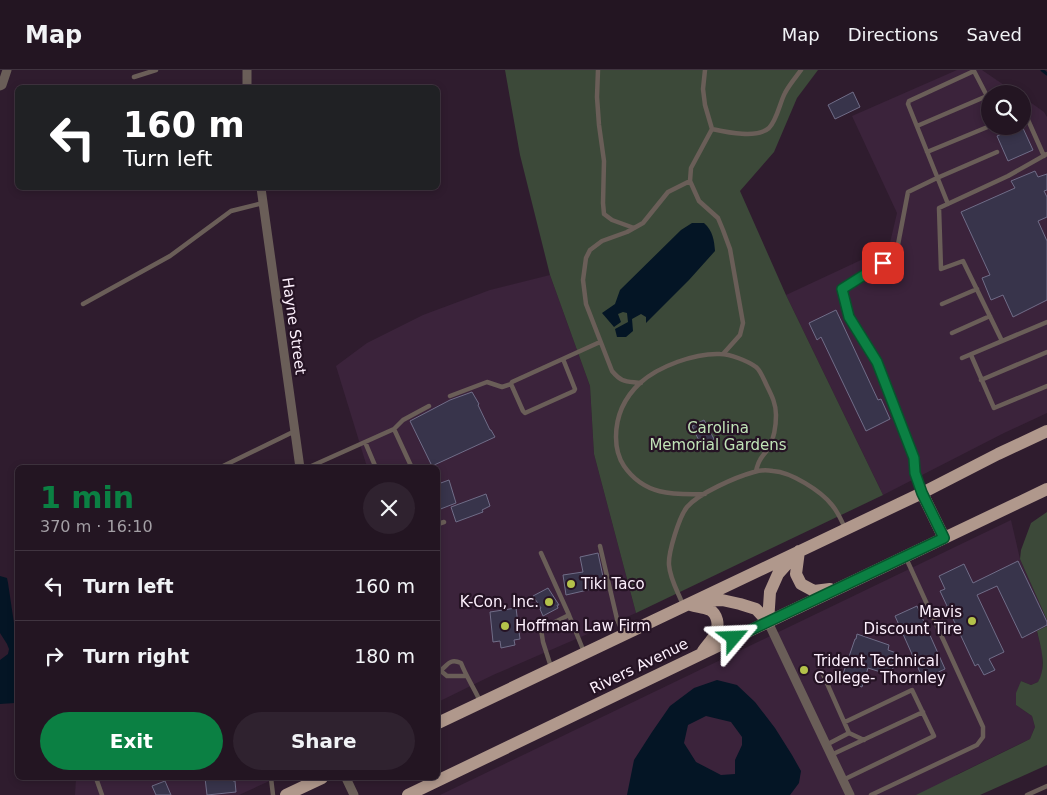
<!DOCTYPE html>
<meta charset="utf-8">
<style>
:root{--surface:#231522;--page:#2f222f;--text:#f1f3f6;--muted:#a39fa5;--line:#403440;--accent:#0b8043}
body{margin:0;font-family:"DejaVu Sans",sans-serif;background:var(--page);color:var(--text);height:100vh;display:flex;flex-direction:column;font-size:19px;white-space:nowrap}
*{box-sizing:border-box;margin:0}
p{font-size:16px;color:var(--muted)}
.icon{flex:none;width:28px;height:28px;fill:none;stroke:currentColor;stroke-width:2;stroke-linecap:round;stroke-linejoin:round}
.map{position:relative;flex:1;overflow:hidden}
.side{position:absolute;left:15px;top:395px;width:425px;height:315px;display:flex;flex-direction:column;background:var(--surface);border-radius:8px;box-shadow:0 2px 8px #0003,0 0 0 1px var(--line)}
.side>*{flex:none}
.banner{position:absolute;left:15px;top:15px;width:425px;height:105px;border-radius:8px;box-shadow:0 2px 8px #0003,0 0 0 1px var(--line);background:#202124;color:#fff;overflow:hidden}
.controls{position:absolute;left:981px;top:15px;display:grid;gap:10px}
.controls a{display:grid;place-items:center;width:50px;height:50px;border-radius:50%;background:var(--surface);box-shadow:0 2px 8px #0003,0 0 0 1px var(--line);font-size:25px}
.pin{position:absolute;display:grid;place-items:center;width:42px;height:42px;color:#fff;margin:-21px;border-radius:10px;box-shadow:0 2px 8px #0006}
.me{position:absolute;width:55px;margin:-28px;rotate:64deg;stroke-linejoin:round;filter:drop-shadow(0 0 4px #0008)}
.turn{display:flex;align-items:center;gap:18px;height:105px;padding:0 25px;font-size:22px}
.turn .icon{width:65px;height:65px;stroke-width:2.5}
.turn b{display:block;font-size:35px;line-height:42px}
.round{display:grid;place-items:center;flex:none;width:52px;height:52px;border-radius:26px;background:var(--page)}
.headline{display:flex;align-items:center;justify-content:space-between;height:85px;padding:0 25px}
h1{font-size:30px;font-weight:800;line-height:38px;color:var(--accent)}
.cta{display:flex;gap:10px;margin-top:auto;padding:10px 25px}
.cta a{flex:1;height:58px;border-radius:30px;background:var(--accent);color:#fff;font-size:20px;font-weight:800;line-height:58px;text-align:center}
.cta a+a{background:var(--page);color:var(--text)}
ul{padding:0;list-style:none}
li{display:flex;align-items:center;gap:15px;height:70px;padding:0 25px;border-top:1px solid var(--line)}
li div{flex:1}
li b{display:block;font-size:19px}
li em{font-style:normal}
header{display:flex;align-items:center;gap:30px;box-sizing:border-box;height:70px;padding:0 25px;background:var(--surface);border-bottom:1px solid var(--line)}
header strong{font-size:24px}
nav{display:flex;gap:28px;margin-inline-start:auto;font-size:18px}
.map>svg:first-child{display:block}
</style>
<header>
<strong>Map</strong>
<nav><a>Map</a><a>Directions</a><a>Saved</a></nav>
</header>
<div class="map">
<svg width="1047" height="725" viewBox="0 0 1047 725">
<rect width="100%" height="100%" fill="#2f1c2e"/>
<path fill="#3b233b" d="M957 0H982L1017 24H990V56H1022L1023 27 1044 42 1047 47V343L1004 363 883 425 786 225 889 177 897 143 852 46Z
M550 205 590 316 594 384 636 543 493 605 438 632V398L367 397 336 296 367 273 423 245 490 220Z
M1011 450 1020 489 1047 550V556L1037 562 1042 581V605L1038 612 1031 615 1021 611 1016 635 1032 646 1035 657 1030 669 956 705 965 725H440Z
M76 708H276L239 725H75Z"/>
<path fill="#3c4939" d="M505 0H818L797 28 774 82 740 121 786 225 883 425 636 543 594 384 590 316 550 205 520 85Z
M1047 442V550L1020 489 1021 480 1031 453Z
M1047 556V695L980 725H916L1030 669 1035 657 1032 646 1016 635V623L1021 611 1031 615 1038 612C1047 596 1041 578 1037 561Z"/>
<path fill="#041525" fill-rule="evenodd" d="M692 153H704C713 161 714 170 715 181L689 210 646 253V247L641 244 632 249 633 261 626 267H617L615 259 628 252 627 243 623 242 618 244 621 252 614 257 602 243 615 234 620 220 681 160Z
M0 506 7 508 8 513 17 573 15 610 17 630 15 633 0 634V590L8 584 9 579 7 574 0 563Z
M717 610 737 615 755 632 775 658 792 685 801 701 799 713 790 725H627L634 690 652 662 670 636 694 618ZM706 646 731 652 742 667V675L735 690V704L721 705 696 692 684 673 688 655Z"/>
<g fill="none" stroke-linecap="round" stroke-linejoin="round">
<path stroke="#041525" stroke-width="3" d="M1042 0 1047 4"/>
</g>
<path fill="#38344b" stroke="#706d88" d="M853 22 860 37 835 49 828 35Z
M1019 56H1022L1033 80 1008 91 997 66Z
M1035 101 1038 107 1047 104V120L1044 121 1047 127V147L1038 151 1047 171V230L1013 247 1003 225 991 230 982 208 990 205 961 142 1015 118 1011 111Z
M836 240 878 330 881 329 890 349 866 361 821 267 817 270 809 253Z
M472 322 479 334 478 335 490 360H491L495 367 432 396 410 351 450 330Z
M704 350 714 369 701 375 692 356Z
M449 410 456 433 438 440V414Z
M486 424 490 436 482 440 483 442 456 452 451 437Z
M598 483 605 516 566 525 563 505 583 502 580 487Z
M1018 491 1047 552V555L1022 568 997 516 977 525 1004 582 989 589 995 600 984 605 978 594 975 596 940 521 945 519 939 506 964 494 973 513Z
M548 518 559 535H557L558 538 543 546 540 539 541 538 533 526Z
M917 536 945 599 923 609 895 546Z
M516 538 520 569 514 570 515 575 501 578 500 571 493 572 490 542Z
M857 564 889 575 888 580 899 584 890 605 868 598 862 617 841 610 855 569H856Z
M205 708H233V711H235L236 722 207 725Z
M165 711 171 725H156L152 716Z"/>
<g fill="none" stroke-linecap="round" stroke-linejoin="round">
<path stroke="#6a5e58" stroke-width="4.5" d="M598 0 597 27 599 55 604 91 603 133 604 144 612 150 634 158
M705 0 703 19 705 35 712 59 691 98 690 111 699 131 718 148 723 160 730 179 743 253 740 265 723 284
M134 7 156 0
M1022 47 1028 50 1044 86
M917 56 987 26
M712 59C726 62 757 69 769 58 777 50 780 32 785 23 789 15 796 7 801 0
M927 82 990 56
M948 134 908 34 909 31 974 1 987 26 990 28
M83 234 170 186 231 141 263 133
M942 234 977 219
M952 263 990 246
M1002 271 963 191 941 199 939 138 1008 106 1047 84
M971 285 994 338 1047 316
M962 288 1047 252
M563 289 575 319 574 321 525 343 523 341 511 314 512 312 600 272
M981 310 1047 282
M641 313C626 311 622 313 612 301L586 234 583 210 586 188 590 180 602 171 627 162 643 153 668 122 690 111
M450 326 487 312 502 317 511 314
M394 359 403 350 429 336
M365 372 376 398
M219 398 295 361
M307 398 394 359 412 398
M921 421 915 403 914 388 877 292 849 247 842 219 896 185 908 122 937 108 997 82
M705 424C672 425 644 425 624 396 618 387 616 377 616 367 616 345 624 328 640 313 659 296 695 283 720 284 730 284 748 291 756 297 761 301 764 310 767 316 772 326 776 334 776 345 776 356 774 368 769 378 766 382 762 386 760 390 758 393 757 397 756 401
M438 454 444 452
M600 476 617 549 623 563
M541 483 569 545
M683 535C678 522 670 509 669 495 668 483 679 447 687 437 699 423 736 407 754 402 760 400 767 400 773 401 791 402 821 421 832 435 838 442 841 450 845 458
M551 597 543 572 541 559 569 545 584 582
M441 601 447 606H466
M438 602C447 598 448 587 461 593 466 606 474 618 480 631
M822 602 849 663 826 675
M849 663 864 670
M831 685 923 642
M96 708 102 725
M271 708 273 725
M843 710 934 666 912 620 845 652
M871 725 977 675 983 667V657L906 488
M1027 725 1047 716"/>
<path stroke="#6a5e58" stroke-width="9" d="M247 0V18
M0 16 2 15 7 0
M261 118 300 398
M768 552 850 725
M346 708 354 725"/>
<path stroke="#b0988c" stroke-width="12" d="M922 423 944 468
M799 481 796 504 801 514 814 521 830 519
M702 531 722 530 740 534 756 539 768 552
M691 535C697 537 704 537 710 540 714 542 716 546 717 550 720 563 710 571 703 581
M768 552 770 522 778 504 794 486
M438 653 922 423 998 384 1047 361
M286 725 322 708
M408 725 768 552 1047 419"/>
</g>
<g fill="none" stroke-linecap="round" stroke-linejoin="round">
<g stroke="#07532c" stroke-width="12">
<path id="route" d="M734 568 944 468 922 423 915 403 914 388 877 292 849 247 842 219 883 193"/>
</g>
<use href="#route" stroke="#0b8043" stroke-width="9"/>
</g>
<g fill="#b4c24a" stroke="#251324" stroke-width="2">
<circle cx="571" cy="514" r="5"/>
<circle cx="549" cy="532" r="5"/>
<circle cx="972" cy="551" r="5"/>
<circle cx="505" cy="556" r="5"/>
<circle cx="804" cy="600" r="5"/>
</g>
<g text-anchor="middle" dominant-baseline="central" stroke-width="4.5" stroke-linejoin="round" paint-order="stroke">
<g font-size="15" fill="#fdf0fd" stroke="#251324">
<text transform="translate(294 256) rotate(82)">Hayne Street</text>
<text transform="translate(639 596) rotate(-26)">Rivers Avenue</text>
</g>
<g font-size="15" fill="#c0e3b7" stroke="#251324">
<text x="718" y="358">Carolina<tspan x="718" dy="17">Memorial Gardens</tspan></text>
</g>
<g font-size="15" fill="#fdf0fd" stroke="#251324" text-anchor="start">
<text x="581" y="514">Tiki Taco</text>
<text x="539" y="532" text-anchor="end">K-Con, Inc.</text>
<text x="962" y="542" text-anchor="end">Mavis<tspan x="962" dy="17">Discount Tire</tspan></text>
<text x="515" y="556">Hoffman Law Firm</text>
<text x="814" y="591">Trident Technical<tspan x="814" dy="17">College- Thornley</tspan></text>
</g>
</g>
</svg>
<div class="controls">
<a><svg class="icon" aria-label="search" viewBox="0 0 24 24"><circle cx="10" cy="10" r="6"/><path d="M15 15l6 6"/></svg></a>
</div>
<div class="pin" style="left:883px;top:193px;background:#d93025"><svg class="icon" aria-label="arrive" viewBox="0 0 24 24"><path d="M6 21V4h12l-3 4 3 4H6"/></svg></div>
<svg class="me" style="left:734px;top:568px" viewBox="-20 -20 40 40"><path d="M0-17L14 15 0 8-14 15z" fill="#0b8043" stroke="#fff" stroke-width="4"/></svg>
<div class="banner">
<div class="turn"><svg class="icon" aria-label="left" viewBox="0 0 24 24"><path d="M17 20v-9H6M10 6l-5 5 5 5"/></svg><div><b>160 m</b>Turn left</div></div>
</div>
<section class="side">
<div class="headline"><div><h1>1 min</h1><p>370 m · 16:10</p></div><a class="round"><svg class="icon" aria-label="close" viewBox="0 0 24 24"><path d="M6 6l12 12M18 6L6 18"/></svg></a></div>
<ul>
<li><svg class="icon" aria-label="left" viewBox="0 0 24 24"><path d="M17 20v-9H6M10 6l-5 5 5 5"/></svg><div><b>Turn left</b></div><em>160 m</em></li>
<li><svg class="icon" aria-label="right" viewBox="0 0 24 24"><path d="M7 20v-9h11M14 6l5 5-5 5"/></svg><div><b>Turn right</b></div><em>180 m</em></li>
</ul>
<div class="cta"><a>Exit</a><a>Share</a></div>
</section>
</div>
